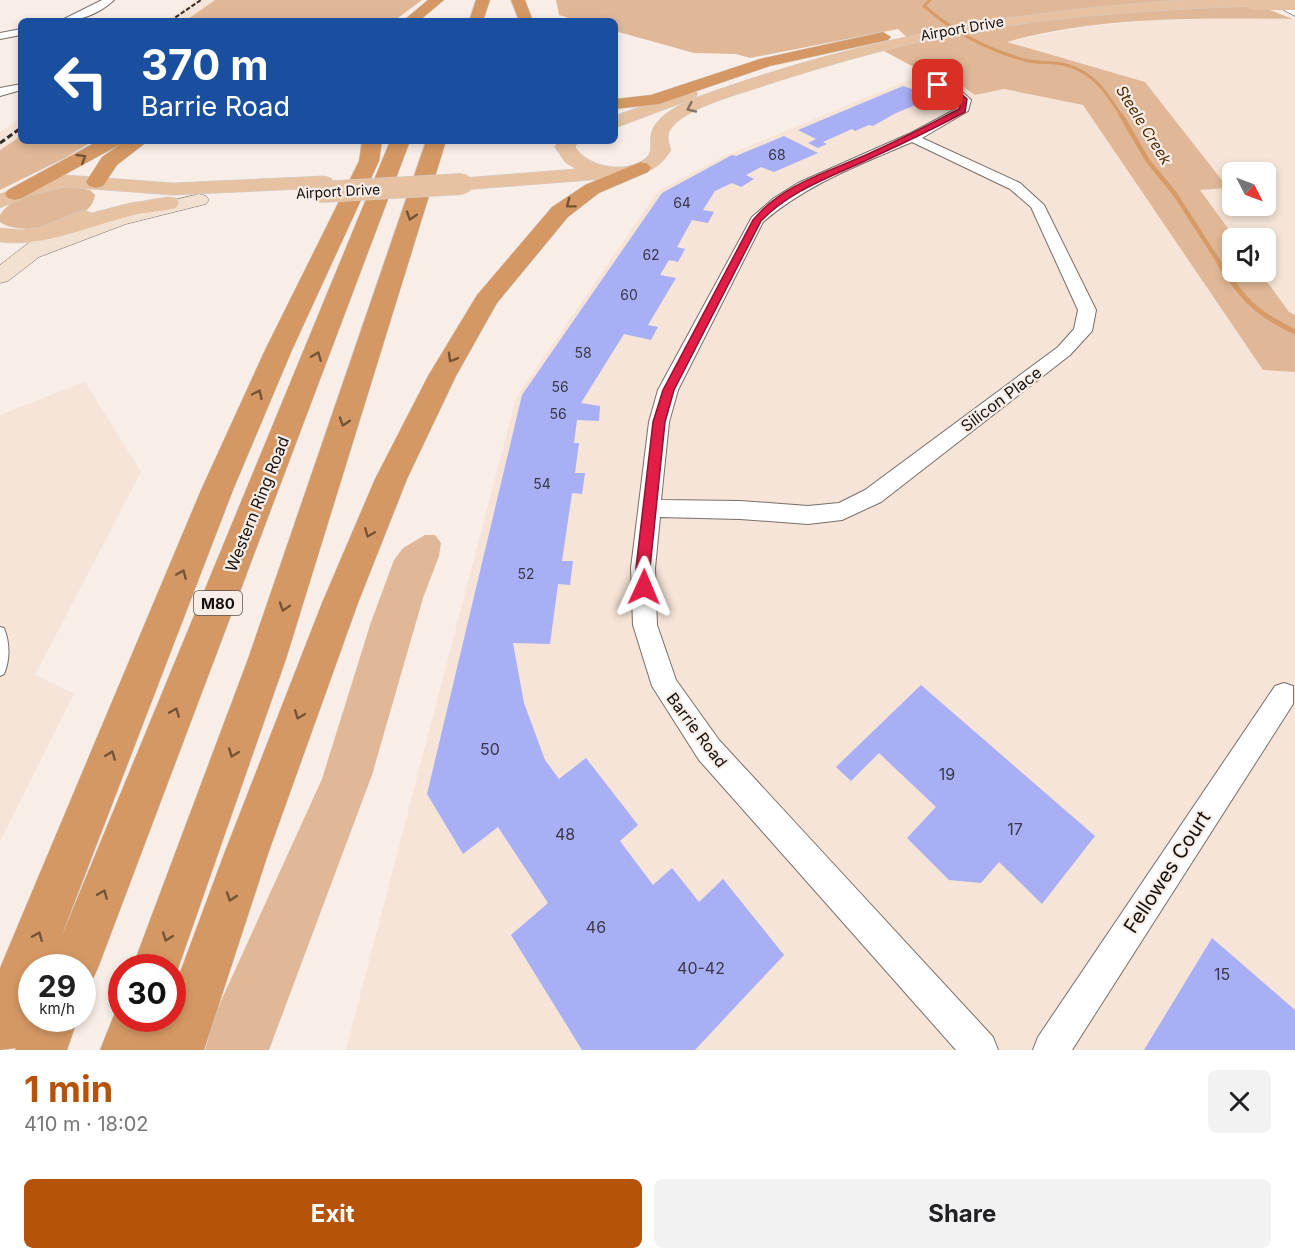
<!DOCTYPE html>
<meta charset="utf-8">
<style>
:root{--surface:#fff;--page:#f2f2f2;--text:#202124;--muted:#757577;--accent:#b45309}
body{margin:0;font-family:Inter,sans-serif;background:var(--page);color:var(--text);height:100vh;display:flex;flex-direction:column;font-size:22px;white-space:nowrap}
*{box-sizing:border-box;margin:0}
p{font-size:20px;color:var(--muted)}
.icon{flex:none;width:33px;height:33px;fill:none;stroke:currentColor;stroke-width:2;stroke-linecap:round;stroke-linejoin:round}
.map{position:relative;height:1050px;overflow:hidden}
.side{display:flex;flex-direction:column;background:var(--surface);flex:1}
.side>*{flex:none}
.top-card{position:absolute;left:18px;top:18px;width:600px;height:126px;border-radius:9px;box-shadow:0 3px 9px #0003;background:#1a4fa0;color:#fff;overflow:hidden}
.needle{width:39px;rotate:132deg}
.controls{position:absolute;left:1222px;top:162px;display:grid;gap:12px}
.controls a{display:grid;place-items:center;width:54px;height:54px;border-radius:9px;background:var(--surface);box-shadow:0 3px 9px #0003;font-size:30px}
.speed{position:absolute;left:18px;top:954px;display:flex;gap:12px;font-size:30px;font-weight:700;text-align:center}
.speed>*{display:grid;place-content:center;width:78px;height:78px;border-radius:50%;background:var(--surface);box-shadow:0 3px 9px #0003;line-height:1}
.speed small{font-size:15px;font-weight:400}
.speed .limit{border:9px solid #d22;background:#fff;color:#111}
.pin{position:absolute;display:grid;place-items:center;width:51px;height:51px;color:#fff;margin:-26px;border-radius:12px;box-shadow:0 3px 9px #0006}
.me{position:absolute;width:66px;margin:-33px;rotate:1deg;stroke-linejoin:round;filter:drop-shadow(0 0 4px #0008)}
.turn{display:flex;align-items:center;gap:21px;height:126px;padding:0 24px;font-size:27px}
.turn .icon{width:78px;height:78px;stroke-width:2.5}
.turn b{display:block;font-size:42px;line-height:51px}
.round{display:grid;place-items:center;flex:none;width:63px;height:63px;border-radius:9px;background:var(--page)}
.summary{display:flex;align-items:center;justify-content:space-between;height:102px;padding:0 24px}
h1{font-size:36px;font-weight:700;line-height:45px;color:var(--accent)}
.primary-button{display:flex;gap:12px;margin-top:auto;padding:12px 24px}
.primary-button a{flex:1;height:69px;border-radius:9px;background:var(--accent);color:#fff;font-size:24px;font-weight:700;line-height:69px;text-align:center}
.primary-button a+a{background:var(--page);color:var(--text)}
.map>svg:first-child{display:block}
</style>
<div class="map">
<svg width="1295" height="1050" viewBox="0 0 1295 1050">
<rect width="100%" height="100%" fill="#f8eee7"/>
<path fill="#f5e4d7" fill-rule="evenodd" d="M196 0H215L185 21H165Z
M1243 18 1295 19V315L1289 312 1260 272H1266V238H1235L1199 190 1227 188 1006 42 1082 27 1154 20ZM1233 172H1266V206H1233Z
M925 73 952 79 975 95 1004 89 1083 105 1263 370 1295 372V1050H346L516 398 658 191 725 156Z
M21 118V136L0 150V132Z
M85 382 141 472 35 675 74 694 0 842V415Z"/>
<path fill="#e0b898" d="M215 0H422L394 21H185Z
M556 0H1245L1293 19C1199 18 1099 16 1007 42L1145 82 1228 188 1200 190 1235 238H1233V272H1260L1289 312 1295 315V372L1263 370 1083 105 1004 89 975 95 952 79 925 73 882 50 913 43 898 29 750 58 736 54 694 53 615 31V21H579L559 15Z
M21 136V141H93L65 158 0 190V150Z
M68 186 90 190 95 195C92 225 21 238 0 222V215C14 193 45 191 68 186Z
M425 535H435L441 543 439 556 423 598 372 775 269 1050H205L215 1014 322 779 371 622 394 560 403 548Z"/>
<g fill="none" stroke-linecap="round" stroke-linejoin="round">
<path stroke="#d89b68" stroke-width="3" d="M930 0 924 6C953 31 987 50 1025 60 1038 64 1053 61 1066 65 1095 73 1107 93 1122 117"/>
<path stroke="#d89b68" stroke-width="4.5" d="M1121 115 1148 161 1175 194 1222 267"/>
<path stroke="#d89b68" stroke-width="5" d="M1221 266C1244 300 1257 314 1295 332"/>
</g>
<path fill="#a8aff4" d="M903 86 932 96 934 100H928L896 113 873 126 869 125 855 131 852 129 823 142 827 144 818 148 808 143 816 139 798 130Z
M784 136 818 153 774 172 761 167 746 175 754 179 741 187 732 183 715 191 703 210 714 212 708 223 692 220 677 247 685 249 678 262 669 260 660 275 676 278 648 325 658 327 651 340 624 334 581 403 600 406 599 421 577 420 574 443H579L575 473H585L582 494 572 493 562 561H573L570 585 558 584 550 644 513 643 524 703 545 760 559 779 586 758 638 825 620 841 653 885 672 868 699 902 723 879 784 955 695 1050H582L511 935 548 903 498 827 463 854 427 794 522 395 662 193 732 155 736 156Z
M921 685 1095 836 1042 904 999 862 981 883 949 880 907 838 936 807 879 753 851 781 836 767Z
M1212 938 1295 1010V1050H1144Z"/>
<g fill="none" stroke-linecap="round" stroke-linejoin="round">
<g stroke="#786f69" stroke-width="2">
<path id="service" d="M0 627 4 628C10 643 10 660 4 674L0 676Z"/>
</g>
<g stroke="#786f69" stroke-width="2">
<path id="minor" d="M102 0H114C99 14 80 21 60 21Z
M21 29V35L0 39V33Z
M938 82C951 85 962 90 971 100L968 111 922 138 1020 183 1044 205 1096 310 1092 331 1070 355 881 502 842 520 808 524 740 519 660 517 655 568 657 625 676 680 719 740 993 1037 998 1050H956L699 760 652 686 633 625 631 568 649 422 658 390 752 217 774 198 798 183 911 133 956 109 959 101 932 85ZM912 142 1010 189 1031 207 1078 310 1074 329 1058 347 865 490 839 503 808 506 740 501 661 500 669 422 678 390 763 222C807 184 859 165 912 142Z
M21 84V90L0 96V88Z
M1284 683 1293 686V704L1072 1050H1033L1038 1037 1275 686Z"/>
</g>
<g stroke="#786f69" stroke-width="1">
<path id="tertiary" d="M1266 0H1281L1295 7V16Z"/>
</g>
<g stroke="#786f69" stroke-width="1">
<path id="secondary" d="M199 194 206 196 209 200 206 204 126 224 39 257 8 281 0 283V265L40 234 48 233 56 235 112 215Z"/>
</g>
<g stroke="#d0cfcf" stroke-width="1">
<path id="primary" d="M1185 0H1259L1260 2 1253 6C1145 10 1038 17 932 39 873 52 815 69 757 88 736 95 679 110 669 132 667 138 669 144 671 150 660 168 649 172 629 177L462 190 455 188 452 184 455 180 462 178 576 169 565 162 555 147 558 141H578L575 147C588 168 630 175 648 156 655 148 644 135 660 119 675 104 697 97 717 90 872 36 1021 10 1185 0Z
M689 89 695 90 698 94 695 98 615 128V116Z
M65 175 173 183 324 176 331 178 334 182 331 186 324 188 173 195 65 187 30 195 0 208V194L37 180Z
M168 197 176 198 179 203 176 208C159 212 142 212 126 217 84 228 43 247 0 242V228L23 230 41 227 84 210 92 213 126 204Z"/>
</g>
<g stroke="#d0cfcf" stroke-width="1">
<path id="motorway" d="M428 0H444L419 21H403Z
M476 0H490L483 21H469Z
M511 0H525L533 21H519Z
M883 32 891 37 888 40 770 66 659 104 615 109V99L651 95 760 59Z
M98 141H122L119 145 22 198 15 200 8 198 5 194 8 190Z
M125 141H148L117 165 103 186 96 188 89 186 86 182 102 157Z
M362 141H382L379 161 292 350 233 490 60 940 390 141H410L98 968 90 985 82 989V968H32V1018H78L67 1050H15L16 1048 0 1050V968L201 490 265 350 359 161Z
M426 141H446L286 659 172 986V968H132L248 659Z
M641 162 648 164 651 168 648 172 599 193 568 217 497 303 456 376 407 479 358 603 268 854 204 1050H100L120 1000 122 1018H163L154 1044 163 1018H172V994L224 854 322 603 375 479 428 376 477 295 552 207 585 185Z"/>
</g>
<use href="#service" fill="#fff" fill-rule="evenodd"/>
<use href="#minor" fill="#fff" fill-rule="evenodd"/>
<use href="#tertiary" fill="#fff" fill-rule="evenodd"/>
<use href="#secondary" fill="#f2e0d0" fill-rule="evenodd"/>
<use href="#primary" fill="#e6c1a2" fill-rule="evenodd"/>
<use href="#motorway" fill="#d59864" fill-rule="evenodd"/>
<path stroke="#302b29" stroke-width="2" stroke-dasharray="4.5 2" stroke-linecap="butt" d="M170 21 201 0"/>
<path stroke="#302b29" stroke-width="3" stroke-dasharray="6 3" stroke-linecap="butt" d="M0 143 21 128"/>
<g stroke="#d0cfcf" stroke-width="16" stroke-linecap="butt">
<path id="primary-bridge-far1" d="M1253 2H1295"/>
</g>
<g stroke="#d0cfcf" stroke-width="22" stroke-linecap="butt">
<path id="primary-bridge" d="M320 192 462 184"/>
</g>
<use href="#primary-bridge-far1" stroke="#e6c1a2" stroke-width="16"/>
<use href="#primary-bridge" stroke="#e6c1a2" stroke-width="21"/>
</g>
<defs><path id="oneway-chevron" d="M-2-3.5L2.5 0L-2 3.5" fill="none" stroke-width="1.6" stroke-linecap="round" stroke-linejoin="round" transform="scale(1.5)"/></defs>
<use stroke="#88715f" href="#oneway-chevron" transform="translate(691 108) rotate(155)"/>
<g stroke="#745439">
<use href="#oneway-chevron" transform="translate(82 158) rotate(-31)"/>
<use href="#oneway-chevron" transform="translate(570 204) rotate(143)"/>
<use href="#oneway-chevron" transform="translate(411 216) rotate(108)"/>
<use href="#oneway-chevron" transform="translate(317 356) rotate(-68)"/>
<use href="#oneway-chevron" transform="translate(452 358) rotate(120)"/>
<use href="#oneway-chevron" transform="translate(258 394) rotate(-65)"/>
<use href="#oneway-chevron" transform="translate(344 422) rotate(108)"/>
<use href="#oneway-chevron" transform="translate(369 533) rotate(112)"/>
<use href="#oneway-chevron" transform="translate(182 574) rotate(-67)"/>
<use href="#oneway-chevron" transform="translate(284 607) rotate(108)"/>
<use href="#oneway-chevron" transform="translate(175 712) rotate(-68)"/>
<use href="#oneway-chevron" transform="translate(299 715) rotate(111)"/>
<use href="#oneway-chevron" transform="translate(233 753) rotate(110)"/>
<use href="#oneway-chevron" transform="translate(111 755) rotate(-69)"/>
<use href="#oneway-chevron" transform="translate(103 894) rotate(-68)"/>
<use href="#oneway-chevron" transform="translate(231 897) rotate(109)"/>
<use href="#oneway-chevron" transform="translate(38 936) rotate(-68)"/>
<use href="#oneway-chevron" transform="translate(167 937) rotate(110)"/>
</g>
<path fill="#e11d48" stroke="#92132f" stroke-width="1.5" d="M936 84 958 91 967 99 965 112C933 129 902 144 869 159 831 177 791 190 761 221L674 390 665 422 650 568 651 587 649 591H639L636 568 653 422 663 390 753 220C781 185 828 172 868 154 899 140 929 125 959 109L961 101 936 87Z"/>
<g text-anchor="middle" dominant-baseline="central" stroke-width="4.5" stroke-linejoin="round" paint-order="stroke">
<g font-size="14" fill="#14100e" stroke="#f8eee7">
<text transform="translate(962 28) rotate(-10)">Airport Drive</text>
<text transform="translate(338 191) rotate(-3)">Airport Drive</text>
</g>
<g font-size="14" fill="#393848">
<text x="777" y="154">68</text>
<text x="682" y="202">64</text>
<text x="651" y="254">62</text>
<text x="629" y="294">60</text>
<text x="583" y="352">58</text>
<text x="560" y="386">56</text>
<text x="558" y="413">56</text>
<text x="542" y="483">54</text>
<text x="526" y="573">52</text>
</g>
<g font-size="15" font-style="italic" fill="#4f2800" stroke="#f8eee7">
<text transform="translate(1144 125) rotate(58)">Steele Creek</text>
</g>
<rect fill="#f8eee7" stroke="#58534f" stroke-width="1.5" x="194" y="591" width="48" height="24" rx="4.5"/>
<g font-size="15" font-weight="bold" fill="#14100e">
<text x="218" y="603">M80</text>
</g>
<g font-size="16" fill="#14100e" stroke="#f8eee7">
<text transform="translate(1001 399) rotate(-37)">Silicon Place</text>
<text transform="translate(257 504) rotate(-68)">Western Ring Road</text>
<text transform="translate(697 730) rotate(53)">Barrie Road</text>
</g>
<g font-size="16" fill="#393848">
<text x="490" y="749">50</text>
<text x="947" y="774">19</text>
<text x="1015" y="829">17</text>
<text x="565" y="834">48</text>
<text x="596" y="927">46</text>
<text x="701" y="968">40-42</text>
<text x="1222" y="974">15</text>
</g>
<g font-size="20" fill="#14100e" stroke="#f8eee7">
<text transform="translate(1167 872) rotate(-57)">Fellowes Court</text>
</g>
</g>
</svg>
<div class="controls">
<a><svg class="needle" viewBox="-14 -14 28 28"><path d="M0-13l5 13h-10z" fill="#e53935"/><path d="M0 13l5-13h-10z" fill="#757577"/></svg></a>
<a><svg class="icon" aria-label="sound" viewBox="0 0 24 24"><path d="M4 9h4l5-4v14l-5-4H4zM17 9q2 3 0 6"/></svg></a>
</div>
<div class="speed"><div>29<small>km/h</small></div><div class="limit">30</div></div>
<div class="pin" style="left:938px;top:85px;background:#d93025"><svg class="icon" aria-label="arrive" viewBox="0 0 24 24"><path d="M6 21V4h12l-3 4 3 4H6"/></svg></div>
<svg class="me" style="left:644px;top:587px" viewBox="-20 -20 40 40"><path d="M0-17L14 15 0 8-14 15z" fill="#e11d48" stroke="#fff" stroke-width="4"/></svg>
<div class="top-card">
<div class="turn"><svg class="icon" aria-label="left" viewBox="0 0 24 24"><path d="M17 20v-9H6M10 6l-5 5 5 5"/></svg><div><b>370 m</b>Barrie Road</div></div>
</div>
</div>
<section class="side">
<div class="summary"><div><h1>1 min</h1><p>410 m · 18:02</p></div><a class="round"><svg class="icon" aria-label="close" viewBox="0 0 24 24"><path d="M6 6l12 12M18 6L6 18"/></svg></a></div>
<div class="primary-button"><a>Exit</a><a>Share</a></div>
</section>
